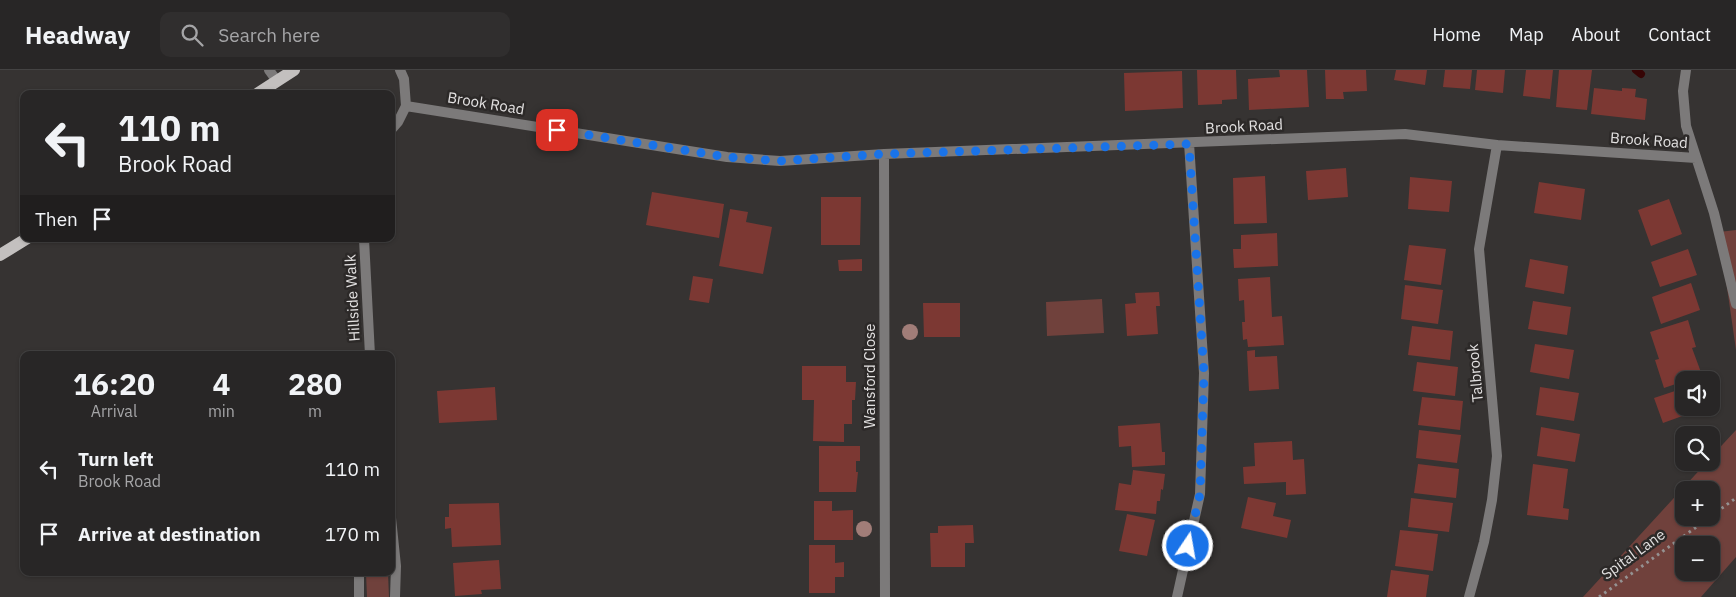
<!DOCTYPE html>
<meta charset="utf-8">
<style>
:root{--surface:#282626;--page:#302e2e;--text:#f1f3f6;--muted:#a5a5a7;--line:#444343}
body{margin:0;font-family:"IBM Plex Sans",sans-serif;background:var(--page);color:var(--text);height:100vh;display:flex;flex-direction:column;font-size:19px;white-space:nowrap}
*{box-sizing:border-box;margin:0}
p{font-size:16px;color:var(--muted)}
.icon{flex:none;width:28px;height:28px;fill:none;stroke:currentColor;stroke-width:2;stroke-linecap:round;stroke-linejoin:round}
.map{position:relative;flex:1;overflow:hidden}
.details{position:absolute;left:20px;top:281px;width:375px;height:225px;display:flex;flex-direction:column;background:var(--surface);border-radius:10px;box-shadow:0 1px 4px #0004,0 0 0 1px var(--line)}
.details>*{flex:none}
.hud{position:absolute;left:20px;top:20px;width:375px;height:152px;border-radius:10px;box-shadow:0 1px 4px #0004,0 0 0 1px var(--line);background:#282626;color:var(--text);overflow:hidden}
.fabs{position:absolute;left:1675px;top:301px;display:grid;gap:10px}
.fabs a{display:grid;place-items:center;width:45px;height:45px;border-radius:10px;background:var(--surface);box-shadow:0 1px 4px #0004,0 0 0 1px var(--line);font-size:25px}
.pin{position:absolute;display:grid;place-items:center;width:42px;height:42px;color:#fff;margin:-21px;border-radius:10px;box-shadow:0 2px 8px #0006}
.me{position:absolute;width:55px;margin:-28px;rotate:12deg;stroke-linejoin:round;filter:drop-shadow(0 0 4px #0008)}
.turn{display:flex;align-items:center;gap:18px;height:105px;padding:0 15px;font-size:22px}
.turn .icon{width:65px;height:65px;stroke-width:2.5}
.turn b{display:block;font-size:35px;line-height:42px}
.then{display:flex;align-items:center;height:48px;padding:0 15px;background:#0003;gap:10px;font-size:19px}
.eta{display:flex;justify-content:space-evenly;align-items:center;height:85px;text-align:center}
.eta b{font-size:30px;font-weight:700;line-height:35px}
ul{padding:0;list-style:none}
li{display:flex;align-items:center;gap:15px;height:65px;padding:0 15px}
li div{flex:1}
li b{display:block;font-size:19px}
li em{font-style:normal}
header{display:flex;align-items:center;gap:30px;box-sizing:border-box;height:70px;padding:0 25px;background:var(--surface);border-bottom:1px solid var(--line)}
header strong{font-size:24px}
nav{display:flex;gap:28px;margin-inline-start:auto;font-size:18px}
.search{width:350px;height:45px;background:var(--page);display:flex;align-items:center;gap:12px;box-sizing:border-box;padding:0 18px;border-radius:10px;color:var(--muted);font-size:19px}
.map>svg:first-child{display:block}
</style>
<header>
<strong>Headway</strong>
<div class="search"><svg class="icon" aria-label="search" viewBox="0 0 24 24"><circle cx="10" cy="10" r="6"/><path d="M15 15l6 6"/></svg>Search here</div>
<nav><a>Home</a><a>Map</a><a>About</a><a>Contact</a></nav>
</header>
<div class="map">
<svg width="1736" height="527" viewBox="0 0 1736 527">
<rect width="100%" height="100%" fill="#363332"/>
<path fill="#70413c" fill-rule="evenodd" d="M1736 160V280L1719 162Z
M1102 229 1104 263 1047 266 1046 232Z
M1736 360V487L1701 527H1583L1706 393 1711 392V387ZM1684 420H1711V448H1684ZM1684 475H1711V502H1684Z
M366 503H388L389 527H367Z"/>
<g fill="none" stroke-linecap="round" stroke-linejoin="round">
<path stroke="#360505" stroke-width="8" d="M1636 0 1641 4"/>
</g>
<path fill="#7c3833" d="M1197 0H1236L1237 29 1222 30V34L1198 35Z
M1279 0H1307L1309 37 1249 40 1248 9 1280 7Z
M1325 0H1366L1367 21 1343 22 1344 29H1326Z
M1396 0H1427L1425 15 1394 10Z
M1445 0H1472L1470 19 1443 17Z
M1477 0H1505L1503 23 1475 20Z
M1526 0H1553L1550 29 1523 26Z
M1559 0H1592L1587 40 1556 37Z
M1182 1 1183 38 1125 41 1124 3Z
M1594 18 1622 21V18L1636 19 1635 27 1647 29 1645 50 1591 44Z
M1346 98 1348 127 1308 130 1306 101Z
M1265 106 1267 153 1234 154 1233 108Z
M1410 107 1452 111 1449 142 1408 139Z
M1539 112 1585 119 1581 150 1534 143Z
M652 122 724 134 719 168 646 155Z
M821 127H861L860 175H821Z
M1669 129 1682 164 1651 176 1638 140Z
M730 139 748 142 746 152 772 157 763 204 719 196Z
M1277 163 1278 196 1234 198 1233 179H1241V165Z
M1409 175 1446 179 1441 215 1404 210Z
M1688 179 1697 205 1660 217 1651 192Z
M862 189V201H839L838 190Z
M1530 189 1568 196 1564 224 1525 217Z
M693 206 713 209 709 233 689 230Z
M1270 207 1272 247 1282 246 1284 275 1248 277 1247 269 1243 270 1242 252H1245L1244 230 1239 231 1238 209Z
M1691 213 1700 240 1661 254 1652 227Z
M1405 215 1443 220 1438 254 1401 249Z
M1159 222 1160 236H1156L1158 264 1127 266 1125 234 1136 233 1135 223Z
M1533 231 1571 237 1567 265 1528 259Z
M923 233H960V267H924Z
M1688 250 1696 277 1692 278 1702 305 1664 318 1655 290 1659 289 1650 262Z
M1412 256 1453 261 1450 290 1408 285Z
M1535 274 1574 280 1569 309 1530 302Z
M1255 280V287L1277 286 1279 319 1249 321 1247 281Z
M1417 292 1458 297 1455 326 1413 321Z
M802 296H846V312H856L855 330H852V354H844V372L813 371 814 330H802Z
M495 317 497 350 439 353 437 321Z
M1540 317 1579 323 1574 351 1536 345Z
M1684 318V338H1699V340L1663 353 1654 328Z
M1422 327 1463 331 1460 360 1418 355Z
M1160 353 1162 382H1165V395L1132 397 1131 376 1119 377 1118 356Z
M1541 357 1580 364 1575 392 1537 386Z
M1419 360 1461 365 1457 393 1416 388Z
M1292 371 1293 390 1304 389 1306 424 1286 425V412L1244 414 1243 397 1255 396 1254 373Z
M819 376H860V391H856V402H858L856 422H819Z
M1418 394 1459 399 1456 428 1414 423Z
M1533 394 1568 399 1563 438 1569 439 1568 450 1527 445Z
M1133 400 1165 404 1163 420 1161 419 1160 431H1157L1156 444 1115 440 1119 413 1131 415Z
M1248 427 1276 433 1273 446 1291 450 1287 468 1241 458Z
M1411 428 1453 433 1449 462 1408 457Z
M814 431H832V441L853 440V470H814Z
M499 433 501 475 452 477 451 458 445 459V447H449V434Z
M1127 444 1155 450 1147 486 1119 481Z
M973 455 974 473H965V497H931L930 463H938V456Z
M1400 460 1438 464 1433 501 1395 496Z
M809 475H835V493L844 492V507H835V523H809Z
M499 490 501 519 481 520 482 524 455 526 453 493Z
M1391 500 1429 505 1426 527H1387Z"/>
<g fill="none" stroke-linecap="round" stroke-linejoin="round">
<path stroke="#959292" stroke-width="3" stroke-dasharray="2.5 4" stroke-linecap="butt" d="M1711 446 1736 428
M1599 527 1709 448"/>
<path stroke="#7c7a7a" stroke-width="10" d="M269 0 277 11
M400 0 404 9 406 36 727 87 780 91 884 84 1405 64 1497 75 1696 88
M1686 0 1683 21 1686 56 1714 143 1736 234
M391 60 398 52 406 36
M884 84 885 527
M364 169 370 285
M391 448 396 496 395 527
M359 502V527
M1177 527 1200 424 1204 303 1189 73
M1469 527 1484 472 1492 430 1497 386 1479 179 1497 75"/>
<path stroke="#c3c0bf" stroke-width="12" d="M257 24 294 0
M0 185 26 169"/>
</g>
<g fill="#a17d78">
<circle cx="910" cy="262" r="8"/>
<circle cx="864" cy="459" r="8"/>
</g>
<g fill="none" stroke-linecap="round" stroke-linejoin="round">
<path stroke="#1a73e8" stroke-width="9" stroke-dasharray="0 16.2" d="M557 60 727 87 780 91 884 84 1189 74 1204 304 1200 424 1188 476"/>
</g>
<g text-anchor="middle" dominant-baseline="central" stroke-width="5" stroke-linejoin="round" paint-order="stroke">
<g font-size="15" fill="#e3e1e1" stroke="#2c2928">
<text transform="translate(486 33) rotate(9)">Brook Road</text>
<text transform="translate(1244 56) rotate(-3)">Brook Road</text>
<text transform="translate(1649 70) rotate(4)">Brook Road</text>
<text transform="translate(352 228) rotate(-93)">Hillside Walk</text>
<text transform="translate(1475 303) rotate(-95)">Talbrook</text>
<text transform="translate(869 306) rotate(-90)">Wansford Close</text>
<text transform="translate(1633 484) rotate(-36)">Spital Lane</text>
</g>
</g>
</svg>
<div class="fabs">
<a><svg class="icon" aria-label="sound" viewBox="0 0 24 24"><path d="M4 9h4l5-4v14l-5-4H4zM17 9q2 3 0 6"/></svg></a>
<a><svg class="icon" aria-label="search" viewBox="0 0 24 24"><circle cx="10" cy="10" r="6"/><path d="M15 15l6 6"/></svg></a>
<a>+</a>
<a>−</a>
</div>
<div class="pin" style="left:557px;top:60px;background:#d93025"><svg class="icon" aria-label="arrive" viewBox="0 0 24 24"><path d="M6 21V4h12l-3 4 3 4H6"/></svg></div>
<svg class="me" style="left:1188px;top:476px" viewBox="-20 -20 40 40"><circle r="17" fill="#1a73e8" stroke="#fff" stroke-width="3"/><path d="M0-11L8 9 0 5-8 9z" fill="#fff"/></svg>
<div class="hud">
<div class="turn"><svg class="icon" aria-label="left" viewBox="0 0 24 24"><path d="M17 20v-9H6M10 6l-5 5 5 5"/></svg><div><b>110 m</b>Brook Road</div></div>
<div class="then">Then<svg class="icon" aria-label="arrive" viewBox="0 0 24 24"><path d="M6 21V4h12l-3 4 3 4H6"/></svg></div>
</div>
<section class="details">
<div class="eta">
<div><b>16:20</b><p>Arrival</p></div>
<div><b>4</b><p>min</p></div>
<div><b>280</b><p>m</p></div>
</div>
<ul>
<li><svg class="icon" aria-label="left" viewBox="0 0 24 24"><path d="M17 20v-9H6M10 6l-5 5 5 5"/></svg><div><b>Turn left</b><p>Brook Road</p></div><em>110 m</em></li>
<li><svg class="icon" aria-label="arrive" viewBox="0 0 24 24"><path d="M6 21V4h12l-3 4 3 4H6"/></svg><div><b>Arrive at destination</b></div><em>170 m</em></li>
</ul>
</section>
</div>
